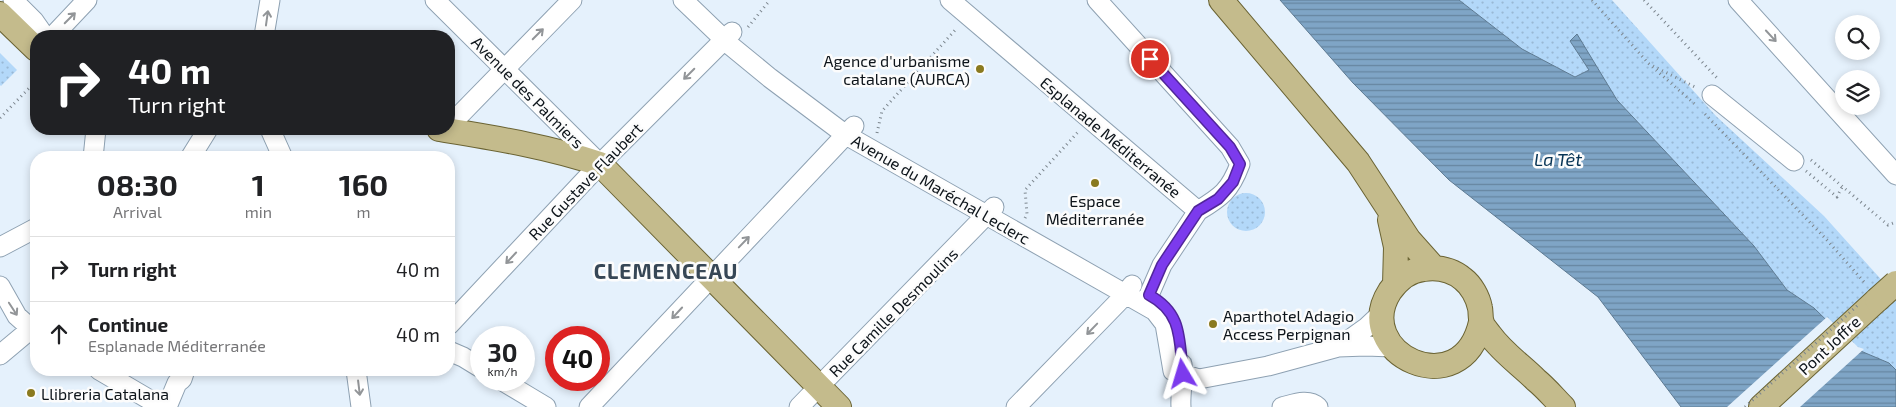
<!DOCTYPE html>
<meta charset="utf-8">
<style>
:root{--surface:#fff;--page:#f6f6f6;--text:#202124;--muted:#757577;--line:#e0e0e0}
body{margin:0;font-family:"Exo 2",sans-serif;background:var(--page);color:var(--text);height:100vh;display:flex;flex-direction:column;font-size:19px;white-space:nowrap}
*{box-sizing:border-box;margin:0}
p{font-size:16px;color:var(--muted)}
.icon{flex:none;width:28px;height:28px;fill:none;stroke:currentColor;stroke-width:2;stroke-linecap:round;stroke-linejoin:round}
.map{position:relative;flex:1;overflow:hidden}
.side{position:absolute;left:30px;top:151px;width:425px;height:225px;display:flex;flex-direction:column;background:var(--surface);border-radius:20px;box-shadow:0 2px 8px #0003}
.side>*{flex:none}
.guide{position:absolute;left:30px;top:30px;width:425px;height:105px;border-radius:20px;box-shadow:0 2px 8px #0003;background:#202124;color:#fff;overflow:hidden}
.buttons{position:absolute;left:1835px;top:15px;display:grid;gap:10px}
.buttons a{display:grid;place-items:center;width:45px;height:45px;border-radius:50%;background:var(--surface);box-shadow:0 2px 8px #0003;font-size:25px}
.speed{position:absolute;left:470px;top:326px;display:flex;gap:10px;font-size:25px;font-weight:700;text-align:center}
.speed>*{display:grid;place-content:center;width:65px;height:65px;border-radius:50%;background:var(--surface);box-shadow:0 2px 8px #0003;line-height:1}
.speed small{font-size:12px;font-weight:400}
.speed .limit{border:8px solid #d22;background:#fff;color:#111}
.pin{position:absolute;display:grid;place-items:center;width:42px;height:42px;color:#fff;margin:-21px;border:2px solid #fff;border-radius:50%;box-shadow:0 1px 5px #0007}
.me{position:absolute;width:55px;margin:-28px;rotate:353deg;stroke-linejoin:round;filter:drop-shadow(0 0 4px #0008)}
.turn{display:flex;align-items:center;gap:18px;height:105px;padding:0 15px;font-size:22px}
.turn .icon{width:65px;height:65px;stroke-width:2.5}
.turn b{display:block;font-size:35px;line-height:42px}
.eta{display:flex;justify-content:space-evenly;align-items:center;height:85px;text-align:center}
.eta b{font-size:30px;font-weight:700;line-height:35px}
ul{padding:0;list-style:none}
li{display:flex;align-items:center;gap:15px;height:65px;padding:0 15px;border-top:1px solid var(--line)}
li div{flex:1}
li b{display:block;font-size:19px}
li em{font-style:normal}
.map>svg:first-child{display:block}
</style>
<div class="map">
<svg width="1896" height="407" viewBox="0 0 1896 407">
<defs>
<pattern id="grass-dots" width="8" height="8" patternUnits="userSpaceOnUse" patternTransform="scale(1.25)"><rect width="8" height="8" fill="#b3d8f9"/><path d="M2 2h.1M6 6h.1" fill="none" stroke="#99b8d5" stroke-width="1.8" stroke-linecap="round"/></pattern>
<pattern id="water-rules" width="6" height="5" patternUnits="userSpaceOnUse" patternTransform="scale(1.25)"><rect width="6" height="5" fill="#7fa5c6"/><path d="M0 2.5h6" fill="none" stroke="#6685a0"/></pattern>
</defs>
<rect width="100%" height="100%" fill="#e5f1fc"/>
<path fill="url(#grass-dots)" d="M1459 0H1612L1716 116 1824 216 1896 296V370L1889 363 1856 349 1814 308 1787 290 1754 246 1617 100 1577 35 1570 41 1589 70 1575 77 1522 49Z
M0 53 17 70 1 86 0 85Z
M1227 212a19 19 0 1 1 38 0a19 19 0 1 1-38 0Z"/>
<path fill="url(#water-rules)" stroke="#5d7a92" d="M1280 0H1459L1522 49 1575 77 1589 70 1570 41 1577 34 1617 100 1754 246 1787 290 1814 308 1856 349 1889 363 1896 370V407H1681L1598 297 1449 180 1353 83Z"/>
<path fill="#e5f1fc" d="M1827 317 1858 347 1864 349 1800 407H1727Z"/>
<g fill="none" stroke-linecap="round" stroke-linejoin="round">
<g stroke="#8ea1b2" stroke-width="21">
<path id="minor" d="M13 0 34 21 41 31 40 36
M435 0 599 163
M683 0 731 46 770 78 846 135 1155 311 1165 324 1173 371 1199 379 1268 366 1338 347 1366 346 1392 347
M950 0 1198 211C1221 197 1230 191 1240 164L1230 147 1097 0
M1738 0 1896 175
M53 36 87 0
M264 36 270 0
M1712 95 1794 161
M449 126 572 0
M270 129 283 158
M93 158 96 129
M190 158 208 129
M0 247 36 228
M0 286 17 316 36 333
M1149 295 1162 265 1198 211
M449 325 600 164 732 32
M1339 347 1367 327 1383 312
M449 351 463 357 481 368
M0 355 31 329
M99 370 162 407
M356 370 361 407
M501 380 546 407
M167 407 177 383 182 379 185 370
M589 407 854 126
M799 407 994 207
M1016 407 1126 294 1132 285
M1181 407C1180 392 1184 378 1182 364
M1282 407C1294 404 1308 398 1318 407"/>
</g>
<g stroke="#6a6333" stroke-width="26">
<path id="major" d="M1221 0 1358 162 1409 240 1434 268
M0 14 36 49
M439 129C494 138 547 146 600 164L839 407
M1390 220 1396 247 1395 284
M1481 322C1462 407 1350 353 1390 291 1398 280 1410 270 1424 269 1438 267 1452 270 1463 279 1471 285 1478 297 1480 308 1481 312 1480 318 1482 323 1483 327 1487 331 1490 335 1503 353 1521 365 1536 380 1546 388 1554 398 1563 407
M1761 407 1877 300"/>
</g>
<path stroke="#7c868e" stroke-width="3" stroke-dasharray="1 4" stroke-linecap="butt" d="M1592 0 1648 63 1697 106
M1644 0 1718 79
M748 27 770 0
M1653 66 1697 88
M1705 114 1825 238 1866 284
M0 118 36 81
M877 133 882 111 957 28
M1811 160 1888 225 1896 222
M1806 171 1837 197 1842 187
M1025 218 1027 214 1025 190 1079 131"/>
<use href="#minor" stroke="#fff" stroke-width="19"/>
<use href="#major" stroke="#c4bb8c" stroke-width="24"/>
<g stroke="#6a6333" stroke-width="26" stroke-linecap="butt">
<path id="major-bridge" d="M1877 300 1896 283"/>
</g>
<path stroke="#7c868e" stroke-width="3" stroke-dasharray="1 4" stroke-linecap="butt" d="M1745 407 1858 305"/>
<use href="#major-bridge" stroke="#c4bb8c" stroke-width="24"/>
</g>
<defs><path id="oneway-shaft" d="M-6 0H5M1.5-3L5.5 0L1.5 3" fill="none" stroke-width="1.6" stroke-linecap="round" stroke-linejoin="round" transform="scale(1.25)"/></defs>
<g stroke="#929598">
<use href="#oneway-shaft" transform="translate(70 18) rotate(-45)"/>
<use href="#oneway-shaft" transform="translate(267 18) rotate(-82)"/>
<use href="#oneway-shaft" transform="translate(538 34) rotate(-45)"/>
<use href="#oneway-shaft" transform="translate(1771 36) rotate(47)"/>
<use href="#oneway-shaft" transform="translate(689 74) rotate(135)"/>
<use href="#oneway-shaft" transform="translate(744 242) rotate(-46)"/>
<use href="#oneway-shaft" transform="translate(511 258) rotate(133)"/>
<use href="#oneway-shaft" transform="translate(13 309) rotate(57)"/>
<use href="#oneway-shaft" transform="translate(677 313) rotate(133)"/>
<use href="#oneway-shaft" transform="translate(1092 329) rotate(134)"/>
<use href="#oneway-shaft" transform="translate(359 388) rotate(83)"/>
</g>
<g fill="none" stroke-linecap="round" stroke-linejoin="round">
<g stroke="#51269a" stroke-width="12">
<path id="route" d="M1150 59 1230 147 1240 164 1233 182 1218 199 1198 211 1162 265 1149 295C1183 313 1179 340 1183 374"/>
</g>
<use href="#route" stroke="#7c3aed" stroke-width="9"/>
</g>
<g fill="#8a7a1f" stroke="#fcfcfc" stroke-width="2">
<circle cx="980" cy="69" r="5"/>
<circle cx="1095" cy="183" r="5"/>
<circle cx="1213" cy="324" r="5"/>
<circle cx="31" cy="393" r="5"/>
</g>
<g text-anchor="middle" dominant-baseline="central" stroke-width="5" stroke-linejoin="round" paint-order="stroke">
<g font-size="16" fill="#0d141a" stroke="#fcfcfc" text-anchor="start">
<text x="970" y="60" text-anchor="end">Agence d'urbanisme<tspan x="970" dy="18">catalane (AURCA)</tspan></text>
<text x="1095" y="200" text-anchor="middle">Espace<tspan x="1095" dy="18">Méditerranée</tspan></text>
<text x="1223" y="315">Aparthotel Adagio<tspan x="1223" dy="18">Access Perpignan</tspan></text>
<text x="41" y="393">Llibreria Catalana</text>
</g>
<g font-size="16" fill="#0d141a" stroke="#fcfcfc">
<text transform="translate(528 92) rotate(45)">Avenue des Palmiers</text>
<text transform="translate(1111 137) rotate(40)">Esplanade Méditerranée</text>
<text transform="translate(585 181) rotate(-46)">Rue Gustave Flaubert</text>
<text transform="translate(941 189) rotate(30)">Avenue du Maréchal Leclerc</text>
<text transform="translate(893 312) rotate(-45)">Rue Camille Desmoulins</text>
<text transform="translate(1829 345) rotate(-43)">Pont Joffre</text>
</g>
<g font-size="18" font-style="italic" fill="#083556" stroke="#fcfcfc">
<text x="1558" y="159">La Têt</text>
</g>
<g font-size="21" font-weight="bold" letter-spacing="1" fill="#374756" stroke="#fcfcfc">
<text x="666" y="270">CLEMENCEAU</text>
</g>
</g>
</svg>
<div class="buttons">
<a><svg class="icon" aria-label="search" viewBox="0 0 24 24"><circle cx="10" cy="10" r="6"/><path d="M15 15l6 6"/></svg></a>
<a><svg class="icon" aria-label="layers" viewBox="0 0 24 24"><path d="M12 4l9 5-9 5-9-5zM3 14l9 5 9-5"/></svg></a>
</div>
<div class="speed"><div>30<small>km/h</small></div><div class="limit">40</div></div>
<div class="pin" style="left:1150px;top:59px;background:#d93025"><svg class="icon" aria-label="arrive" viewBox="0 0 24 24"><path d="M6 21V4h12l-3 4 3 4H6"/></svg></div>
<svg class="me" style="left:1183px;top:374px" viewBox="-20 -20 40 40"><path d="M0-17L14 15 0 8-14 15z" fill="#7c3aed" stroke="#fff" stroke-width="4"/></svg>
<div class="guide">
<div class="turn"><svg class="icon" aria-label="right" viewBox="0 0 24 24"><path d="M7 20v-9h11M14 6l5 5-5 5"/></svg><div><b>40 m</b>Turn right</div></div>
</div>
<section class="side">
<div class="eta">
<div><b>08:30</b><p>Arrival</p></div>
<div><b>1</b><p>min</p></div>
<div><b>160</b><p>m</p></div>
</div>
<ul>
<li><svg class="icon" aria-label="right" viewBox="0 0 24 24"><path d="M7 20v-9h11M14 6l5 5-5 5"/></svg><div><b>Turn right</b></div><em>40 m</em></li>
<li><svg class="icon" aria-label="ahead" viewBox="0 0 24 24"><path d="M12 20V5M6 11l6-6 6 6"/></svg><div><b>Continue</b><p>Esplanade Méditerranée</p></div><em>40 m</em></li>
</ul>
</section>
</div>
